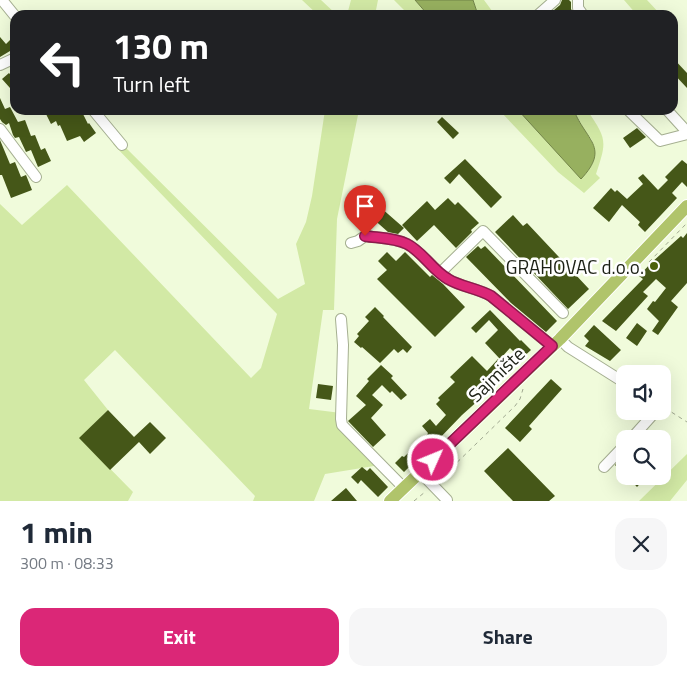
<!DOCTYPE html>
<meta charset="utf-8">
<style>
:root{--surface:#fff;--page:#f6f6f7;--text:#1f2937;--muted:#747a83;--accent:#db2777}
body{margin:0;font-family:"Titillium Web",sans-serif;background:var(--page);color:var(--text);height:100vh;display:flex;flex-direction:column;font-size:19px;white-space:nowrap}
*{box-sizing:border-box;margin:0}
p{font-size:16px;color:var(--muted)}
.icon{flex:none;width:28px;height:28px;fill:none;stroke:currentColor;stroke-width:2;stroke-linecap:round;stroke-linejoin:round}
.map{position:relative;height:501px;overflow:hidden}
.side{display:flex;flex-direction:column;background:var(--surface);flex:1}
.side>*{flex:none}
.guide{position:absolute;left:10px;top:10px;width:668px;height:105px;border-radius:15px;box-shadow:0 5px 20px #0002;background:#202124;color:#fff;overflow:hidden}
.fabs{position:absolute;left:616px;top:365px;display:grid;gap:10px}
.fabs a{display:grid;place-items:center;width:55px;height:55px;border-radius:10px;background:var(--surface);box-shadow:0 5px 20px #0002;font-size:25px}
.pin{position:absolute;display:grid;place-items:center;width:42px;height:42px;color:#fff;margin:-51px -21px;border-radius:50% 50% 50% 0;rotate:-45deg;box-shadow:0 0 5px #0007}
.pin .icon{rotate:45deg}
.me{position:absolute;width:55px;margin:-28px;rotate:46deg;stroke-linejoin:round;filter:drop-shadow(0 0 4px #0008)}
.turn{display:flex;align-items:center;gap:18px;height:105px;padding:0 20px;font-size:22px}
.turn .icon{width:65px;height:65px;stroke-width:2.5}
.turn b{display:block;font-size:35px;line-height:42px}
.round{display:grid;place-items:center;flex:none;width:52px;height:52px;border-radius:15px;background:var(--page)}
.head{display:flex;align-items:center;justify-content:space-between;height:85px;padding:0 20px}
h1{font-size:30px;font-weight:700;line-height:38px}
.action{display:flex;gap:10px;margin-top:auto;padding:10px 20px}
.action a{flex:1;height:58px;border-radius:15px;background:var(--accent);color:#fff;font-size:20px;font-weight:700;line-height:58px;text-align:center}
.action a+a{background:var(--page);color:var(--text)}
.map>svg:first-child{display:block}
</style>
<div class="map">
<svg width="687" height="501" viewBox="0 0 687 501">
<rect width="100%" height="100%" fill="#f0fbdb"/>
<path fill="#d2e9a5" d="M302 0H321L337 15H318Z
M351 0H378L375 15H347Z
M394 0H415L428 15H409Z
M473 0H484L495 15H478Z
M624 0H647L661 15H637Z
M325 110H359L337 219 334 310H323L309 409 341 413V419L380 465 325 474 314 501H253L255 496 115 350 84 380 108 410 80 438 133 492 128 501H0V204L22 225 67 185 251 378 261 368 277 314 113 144 118 140 278 299 305 284 296 244 306 222 312 196Z
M499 110H518L581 178 594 161 592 140 583 128 574 110H587C607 139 607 141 596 174L600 178 584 193 558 172Z
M687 454V480L670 501H639Z"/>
<path fill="#97b05f" stroke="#728448" d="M415 0H473L478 15H428Z
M518 110H574C585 140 611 147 581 179Z"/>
<path fill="#455718" d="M562 0H569L571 2V9L575 15H548L560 5Z
M15 35V48L0 57V37L6 44Z
M672 57 687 73V88L672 72Z
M9 73 15 80V84L10 88 2 79Z
M0 98 5 109 10 107 18 122 25 120 31 136 35 135 41 150 45 148 51 161 38 167 31 150 26 152 19 137 15 138 13 135 9 123 6 125 2 122 0 119Z
M44 110H81L88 124 89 123 96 133 84 142 80 136 67 141 60 125 58 126 56 121 51 124Z
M442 117 459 133 453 139 437 122Z
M637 128 646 137 630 148 623 138Z
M0 140 10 164 15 162 21 177 26 175 32 190 11 198 2 175H0Z
M465 159 502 197 491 208 459 174 450 184 444 178Z
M682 160 687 164V187L682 182 672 193 677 198 645 232 638 225 640 222 622 205 609 222 593 208 611 188 615 192 617 190 627 199 643 184 638 178 643 174 658 190 668 180 665 177Z
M448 198 455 205 458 202 479 223 471 230 472 232 456 248 434 225 417 241 402 225 427 201 435 210Z
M380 207 404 228 398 234 388 232 371 217Z
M513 215 523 226 527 223 589 289 568 309 495 232Z
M687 233V283L671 301 678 307 658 335 652 331 659 321 647 309 653 301 655 302 666 288 656 279 643 292 648 296 616 331 602 321 643 279 639 276 651 263 681 236 683 238Z
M478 246 481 249 485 246 557 321 546 332 511 303 466 257Z
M387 252 396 261 405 252 430 277 432 275 443 284 465 307 435 337 377 279 387 270 378 261Z
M375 307 384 316 383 317 412 347 407 353 403 349 398 353 394 349 380 363 362 347 361 348 354 342 359 336 357 334 369 321 365 317Z
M490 310 520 341 521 340 531 350 521 359 510 348 500 359 485 343 498 330 489 320 476 333 471 328Z
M637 323 647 331 637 346 626 338Z
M594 325 621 350 610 361 585 346 589 341 584 336Z
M472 356 487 371 498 359 506 367 495 379 499 382 462 415 435 443 433 441 410 463 411 465 404 472 395 463 402 456 404 457 427 435 428 433 422 426 430 419 436 426 446 415 436 404 440 400 438 398 455 382 450 377Z
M381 365 393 376 391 378 407 395 401 400 392 391 390 393 382 385 372 395 383 405 371 418 386 435 373 447 348 421 366 405 356 396 369 381 367 379Z
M551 379 562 389 529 426 532 429 520 442 505 428Z
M318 384 333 386 331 400 316 398Z
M108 410 134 437 150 422 166 438 150 454 139 442 110 470 79 438Z
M508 448 555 496 549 501H513L484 471Z
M625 455V475L615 465Z
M362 467 367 471 370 468 388 487 378 497 361 480 358 484 351 477Z
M627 476H647L637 487Z
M346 488 357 501H331Z"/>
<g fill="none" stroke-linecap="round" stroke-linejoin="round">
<g stroke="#a5af91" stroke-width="12">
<path id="minor" d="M2 0 15 16
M578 0V8L583 15
M538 15 555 0
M0 65 15 58
M93 110 122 145
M628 110 660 141 687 134
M667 110 687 132
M0 129 36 177
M351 243 358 241 365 236C378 238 395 238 407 244 423 252 432 270 448 279 461 287 477 288 491 296L552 346
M440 273 483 231 563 313
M341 319 343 345 341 419 342 425 404 488
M560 339 568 347 625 383
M631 439 656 411
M604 467 625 445
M420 472 447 500"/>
</g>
<g stroke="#fff" stroke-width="14">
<path id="major" d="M390 501 560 339 687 206"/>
</g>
<path stroke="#a0a890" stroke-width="1" stroke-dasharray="4 4" stroke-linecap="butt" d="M649 262 687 223
M665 408 687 422
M440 479 515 406 520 399 523 389
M414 501 425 492"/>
<use href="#minor" stroke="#fff" stroke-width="10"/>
<use href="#major" stroke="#b0c46b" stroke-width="12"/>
</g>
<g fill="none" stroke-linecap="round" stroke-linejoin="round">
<g stroke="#8e194d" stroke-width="12">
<path id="route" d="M365 236C378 238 395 238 407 244 423 252 432 270 448 279 461 287 477 288 491 296L552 346 433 460"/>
</g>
<use href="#route" stroke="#db2777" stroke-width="9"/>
</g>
<circle fill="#4c610a" stroke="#fff" stroke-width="2" cx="654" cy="266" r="5"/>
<g text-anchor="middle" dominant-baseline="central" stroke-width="5" stroke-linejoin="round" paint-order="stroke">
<g font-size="19" fill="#1b1f14" stroke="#fff" text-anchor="end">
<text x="644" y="266">GRAHOVAC d.o.o.</text>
</g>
<g font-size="19" fill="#1b1f14" stroke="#fff">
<text transform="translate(496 374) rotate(-44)">Sajmište</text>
</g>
</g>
</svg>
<div class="fabs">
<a><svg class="icon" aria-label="sound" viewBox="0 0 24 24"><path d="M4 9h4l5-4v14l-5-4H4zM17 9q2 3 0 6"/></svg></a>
<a><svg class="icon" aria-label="search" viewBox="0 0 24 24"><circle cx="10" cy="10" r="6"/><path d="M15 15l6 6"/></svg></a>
</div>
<div class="pin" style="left:365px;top:236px;background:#d93025"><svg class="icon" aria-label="arrive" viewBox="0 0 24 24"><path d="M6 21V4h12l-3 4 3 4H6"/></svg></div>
<svg class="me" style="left:433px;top:460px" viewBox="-20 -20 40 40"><circle r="17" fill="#db2777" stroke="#fff" stroke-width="3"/><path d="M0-11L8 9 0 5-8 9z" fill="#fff"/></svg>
<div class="guide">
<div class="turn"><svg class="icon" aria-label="left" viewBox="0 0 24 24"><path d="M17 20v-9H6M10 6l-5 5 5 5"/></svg><div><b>130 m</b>Turn left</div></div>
</div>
</div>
<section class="side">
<div class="head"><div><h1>1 min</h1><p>300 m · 08:33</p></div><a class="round"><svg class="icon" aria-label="close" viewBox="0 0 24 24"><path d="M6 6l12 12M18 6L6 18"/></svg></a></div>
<div class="action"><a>Exit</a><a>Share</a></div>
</section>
